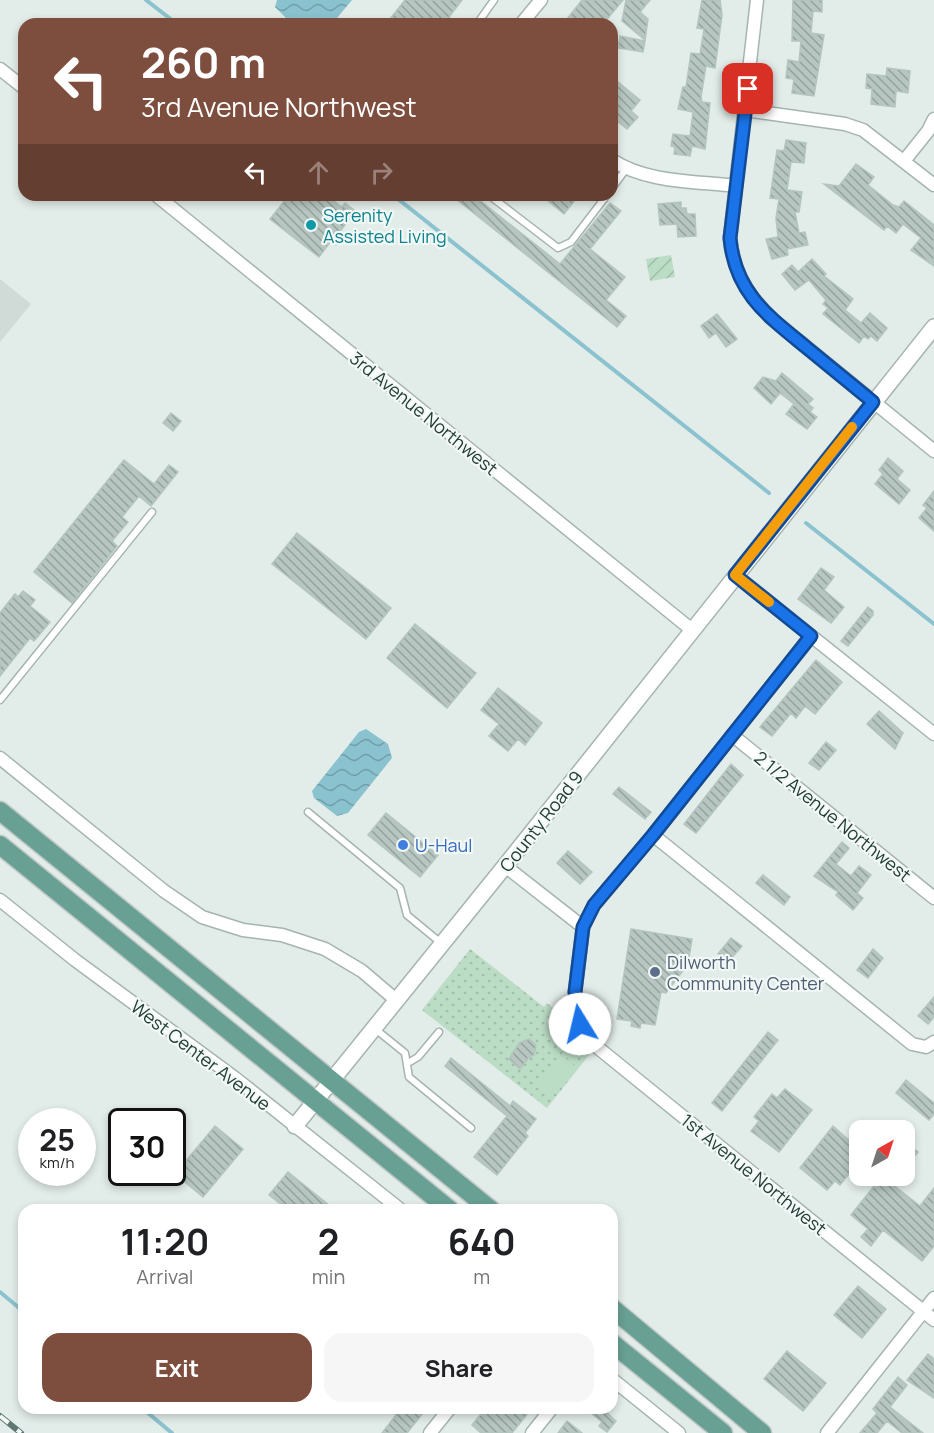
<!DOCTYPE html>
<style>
:root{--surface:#fff;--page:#f6f6f6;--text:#202124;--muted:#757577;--accent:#7d4e3e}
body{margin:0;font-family:Manrope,sans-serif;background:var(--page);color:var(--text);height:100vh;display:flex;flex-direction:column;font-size:22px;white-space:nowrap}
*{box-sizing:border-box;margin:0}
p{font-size:20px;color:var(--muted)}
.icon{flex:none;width:33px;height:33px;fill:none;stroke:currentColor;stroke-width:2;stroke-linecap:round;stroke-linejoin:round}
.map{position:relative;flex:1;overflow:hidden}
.sheet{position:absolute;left:18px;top:1204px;width:600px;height:210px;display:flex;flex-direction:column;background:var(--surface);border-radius:18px;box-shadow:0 3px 9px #0003}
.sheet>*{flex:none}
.banner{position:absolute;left:18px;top:18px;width:600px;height:183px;border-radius:18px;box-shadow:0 3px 9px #0003;background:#7d4e3e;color:#fff;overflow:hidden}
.needle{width:39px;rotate:39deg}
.buttons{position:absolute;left:849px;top:1120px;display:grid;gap:12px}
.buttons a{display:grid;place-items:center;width:66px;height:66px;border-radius:12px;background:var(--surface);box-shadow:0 3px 9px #0003;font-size:30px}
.speed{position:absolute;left:18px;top:1108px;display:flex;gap:12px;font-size:30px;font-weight:700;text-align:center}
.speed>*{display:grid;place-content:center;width:78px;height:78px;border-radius:50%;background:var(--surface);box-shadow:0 3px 9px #0003;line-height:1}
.speed small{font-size:15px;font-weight:400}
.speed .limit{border:3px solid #111;border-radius:9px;background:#fff;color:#111}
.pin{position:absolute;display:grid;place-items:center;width:51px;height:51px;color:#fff;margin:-26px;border-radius:12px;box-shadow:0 3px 9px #0006}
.me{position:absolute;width:66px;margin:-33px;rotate:351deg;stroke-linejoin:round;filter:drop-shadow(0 0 4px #0008)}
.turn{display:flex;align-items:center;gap:21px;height:126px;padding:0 24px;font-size:27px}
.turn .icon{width:78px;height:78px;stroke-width:2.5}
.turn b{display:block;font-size:42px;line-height:51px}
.lanes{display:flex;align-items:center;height:57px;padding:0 24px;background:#0003;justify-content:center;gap:30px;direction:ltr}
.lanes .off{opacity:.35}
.eta{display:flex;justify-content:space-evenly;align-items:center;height:102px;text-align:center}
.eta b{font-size:36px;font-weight:700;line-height:42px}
.action{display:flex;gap:12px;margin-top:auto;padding:12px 24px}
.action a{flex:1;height:69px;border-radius:18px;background:var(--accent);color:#fff;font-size:24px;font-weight:700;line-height:69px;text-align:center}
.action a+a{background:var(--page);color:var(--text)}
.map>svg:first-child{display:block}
</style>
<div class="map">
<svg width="934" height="1433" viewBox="0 0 934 1433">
<defs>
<pattern id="grass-dots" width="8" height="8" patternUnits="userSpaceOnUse" patternTransform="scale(1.5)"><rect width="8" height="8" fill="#bbdcc5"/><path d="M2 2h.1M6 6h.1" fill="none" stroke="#a0beaa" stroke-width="1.8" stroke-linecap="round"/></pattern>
<pattern id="garden-furrows" width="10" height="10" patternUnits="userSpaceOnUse" patternTransform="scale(1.5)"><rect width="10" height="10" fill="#bbdcc5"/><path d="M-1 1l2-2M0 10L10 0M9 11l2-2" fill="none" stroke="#a0beaa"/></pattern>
<pattern id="water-waves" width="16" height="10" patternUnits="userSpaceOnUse" patternTransform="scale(1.5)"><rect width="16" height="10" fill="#8bc2cf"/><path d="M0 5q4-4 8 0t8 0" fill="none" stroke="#719fa9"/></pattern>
<pattern id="building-back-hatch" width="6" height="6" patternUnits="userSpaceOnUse" patternTransform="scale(1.5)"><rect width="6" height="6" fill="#b7c6c1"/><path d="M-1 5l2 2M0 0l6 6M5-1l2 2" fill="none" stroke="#94a29e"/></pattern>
</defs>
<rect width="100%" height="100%" fill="#e2ece8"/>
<path fill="#d0dbd7" d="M0 279 31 304 0 342Z"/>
<path fill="url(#grass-dots)" d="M470 949 544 1007 547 1003 555 1010 547 1021 589 1055 547 1108 422 1010Z"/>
<path fill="url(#garden-furrows)" d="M671 255 675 277 650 281 646 259Z"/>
<path fill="#bbdcc5" d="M561 1054 576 1067 553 1095 537 1083Z"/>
<path fill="url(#water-waves)" d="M277 0H352L332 24H292L275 7Z
M366 729 388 744 392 758 348 813 337 816 314 798 312 791 359 732Z"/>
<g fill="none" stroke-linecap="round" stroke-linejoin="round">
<path stroke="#8bc2cf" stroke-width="4" d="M146 0 177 24
M393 195 769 493
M806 523 934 624
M0 1292 24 1312
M142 1408 172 1433"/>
</g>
<path fill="url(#building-back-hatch)" stroke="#b4c5bf" stroke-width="1.5" d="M405 0H462L449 17 457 24H386Z
M582 0H623L603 24H563Z
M626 0H650L640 12 648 19 645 40 622 21Z
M702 0H720L722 15 715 68 706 66 701 97 702 102 710 103 705 149 692 146 690 156 674 154 675 147 671 146 673 134 690 136 693 112 678 109 683 87H686L691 53 700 54 704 29 697 28Z
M793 0H822V12L813 11 811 33 824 35 814 96 792 93 794 79 786 78 788 60 799 62 801 41H792Z
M620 36 645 41 643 52 618 48Z
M887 68 910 71 908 93 896 91 895 107 871 104 872 89 866 88 867 74 886 76Z
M612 77 640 100 631 111 638 117 627 129 612 117Z
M786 140 806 143 804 163 791 162 787 190 802 192 799 212H795L799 233 805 232 808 245 787 249 788 255 772 259 766 239 778 237 776 218 779 199 770 198 777 150 784 151Z
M856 164 874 177 868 185 893 205 899 207 904 201 934 225V266L911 250 921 238 903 224 896 233 887 226 884 230 824 184 839 186Z
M289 195H326L342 207 345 203 355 211 339 233 343 236 336 245 331 241 319 257 270 219Z
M451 195H473L560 264 610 203 621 211 590 249 625 277 606 300 626 316 617 327Z
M541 195H579L564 214Z
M681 202V208H686L687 214H695L696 236 678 237 677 224 660 225 658 204Z
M812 259 826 274 824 276 853 299 845 310 861 323 870 313 887 328 877 341 871 336 868 339 864 336 859 343 823 314 828 308 823 304 826 300 809 280 795 290 782 274 792 265 798 272Z
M717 314 737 339 726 347 716 333 709 338 701 326Z
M782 373 813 399 808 404 813 408 810 412 817 417 807 429 786 414 794 404 780 393 771 404 754 388 763 377 776 381Z
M171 413 181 421 173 431 163 423Z
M888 458 903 471 897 479 910 490 899 504 875 484 883 474 879 470Z
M124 460 154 484 169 465 178 472 151 506 139 496 122 517 128 522 112 541 117 546 72 603 34 572Z
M934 491V531L919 518 927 508 923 505Z
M297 533 391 608 366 639 272 564Z
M821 568 834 577 824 590 844 607 831 623 798 599Z
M23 591 35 600 30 606 50 622 34 641 30 638 0 676V613L15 594 18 597Z
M868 607 873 611V615L848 646 841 641Z
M415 624 476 673 447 708 387 658Z
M816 660 842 682 815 714 805 706 796 718 791 713 772 736 760 727Z
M498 688 542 723 525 745 518 739 508 751 489 736 499 724 481 710Z
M879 711 903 733 895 749 867 724Z
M826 742 836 750 819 770 809 763Z
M731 764 743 775 696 833 684 824Z
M619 787 651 812 645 819 613 794Z
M386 813 438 855 420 877 368 835Z
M842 842 849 848 836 864 851 876 859 866 871 875 857 893 863 898 853 910 836 895 838 892 814 876Z
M568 851 592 872 580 884 557 863Z
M763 875 790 897 784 905 756 883Z
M631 929 692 939 688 964 666 993 661 992 655 1025 641 1023 640 1028 631 1026 632 1021 617 1019Z
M731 938 742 946 728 962 718 954Z
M873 949 883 958 868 978 857 970Z
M934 997V1017L928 1024 918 1016Z
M768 1032 778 1040 722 1111 712 1103Z
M529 1039 536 1045 534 1055 529 1057 520 1069 509 1059 519 1043Z
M451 1058 510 1106 513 1101 536 1119 525 1133 528 1136 497 1175 474 1157 507 1116 445 1066Z
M906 1080 934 1103V1114L929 1120 896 1093Z
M785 1089 812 1110 779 1152 751 1131 759 1121 754 1117 772 1094 777 1098Z
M215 1126 243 1149 203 1197 175 1174Z
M833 1126 860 1150 853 1158 858 1162 849 1174 840 1185 835 1181 827 1190 800 1168Z
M904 1141 918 1152 904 1168Z
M288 1172 335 1210H288L269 1195Z
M882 1176H898L892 1184 920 1206 934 1188V1246L922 1261 883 1230 871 1246 861 1237 868 1229 851 1215Z
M858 1286 886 1309 862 1338 834 1315Z
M787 1351 826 1383 803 1411 764 1379Z
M928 1354 934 1359V1398L907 1380Z
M898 1377 907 1385 890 1407 923 1433H902L887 1421 877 1433H860L877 1413 873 1409Z
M388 1408H427L407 1433H382L396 1415Z
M486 1408H532L512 1433H481L472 1425Z
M585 1408H602L616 1421 607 1432 599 1426 602 1422Z
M567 1421 582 1433H558Z"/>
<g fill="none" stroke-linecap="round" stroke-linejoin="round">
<g stroke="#a5b4af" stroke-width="9">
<path id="service" d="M477 24 494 0
M612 188 626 169
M489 195 558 248 571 242 607 195
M0 700 152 512
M308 812 400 888 407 915 441 943
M374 1028 405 1053 409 1077 471 1128
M408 1063 418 1057 439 1032"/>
</g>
<g stroke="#a5b4af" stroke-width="15">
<path id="minor" d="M757 0 730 238C733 272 748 295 772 319L934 451
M521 24 541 0
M0 69 24 88
M745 110 845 124 863 130 934 185
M612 160C647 183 695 181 736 186
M904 161 928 131 934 119
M156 195 692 630
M735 575 934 734
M811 636 653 835 594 905 583 927 575 992 580 1024 597 1047 934 1320
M732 735 934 898
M0 758 164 891 202 917 243 930 282 935 325 949 362 971 396 1000
M653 835 912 1044 926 1047 934 1042
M505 866 583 927
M0 900 75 960 235 1078 401 1210
M612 1379 679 1433
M430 1433 450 1408
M532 1433 552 1408
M827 1433 934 1298"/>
</g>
<g stroke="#a5b4af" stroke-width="18">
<path id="tertiary" d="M295 1126 505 866 934 327"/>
</g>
<g stroke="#c1c8c7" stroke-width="21">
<path id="primary" d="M0 811 491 1210
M0 845 450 1210
M612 1308 762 1433
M612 1343 723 1433"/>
</g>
<use href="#service" stroke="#fff" stroke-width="6"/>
<use href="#minor" stroke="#fff" stroke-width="12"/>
<use href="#tertiary" stroke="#fff" stroke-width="15"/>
<use href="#primary" stroke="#68a093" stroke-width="18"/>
<g stroke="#5d7871" stroke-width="6">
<path id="rail" d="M0 1416 21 1433"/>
</g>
<use href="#rail" stroke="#f2f8f5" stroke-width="4" stroke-dasharray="11" stroke-linecap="butt"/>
</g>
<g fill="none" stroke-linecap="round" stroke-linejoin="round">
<g stroke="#114b97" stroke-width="15">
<path id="route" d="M580 1024 575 992 583 927 594 905 653 835 811 636 735 575 873 402C851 384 829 366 807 348 768 316 735 293 730 238L748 89"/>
</g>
<use href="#route" stroke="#1a73e8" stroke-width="10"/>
<path stroke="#f59e0b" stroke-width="10" d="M769 602 735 575 852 427"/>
</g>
<circle fill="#0f9aa8" stroke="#f2f8f5" stroke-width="2" cx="311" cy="225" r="6"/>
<circle fill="#3f7fe0" stroke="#f2f8f5" stroke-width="2" cx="403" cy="845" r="6"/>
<circle fill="#5c6f8a" stroke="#f2f8f5" stroke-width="2" cx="655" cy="972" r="6"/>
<g text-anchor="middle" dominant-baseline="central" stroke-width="4.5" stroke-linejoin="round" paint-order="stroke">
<g font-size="18" fill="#0d838f" stroke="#f2f8f5" text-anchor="start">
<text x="323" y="215">Serenity<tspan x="323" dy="21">Assisted Living</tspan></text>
</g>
<g font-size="18" fill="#223c36" stroke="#f2f8f5">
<text transform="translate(424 413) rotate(39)">3rd Avenue Northwest</text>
<text transform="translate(833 816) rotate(39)">2 1/2 Avenue Northwest</text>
<text transform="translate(541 821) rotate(-52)">County Road 9</text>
<text transform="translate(201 1055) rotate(37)">West Center Avenue</text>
<text transform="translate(754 1174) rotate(39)">1st Avenue Northwest</text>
</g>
<g font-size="18" fill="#366cbe" stroke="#f2f8f5" text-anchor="start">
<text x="415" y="845">U-Haul</text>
</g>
<g font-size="18" fill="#4e5e75" stroke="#f2f8f5" text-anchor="start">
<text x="667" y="962">Dilworth<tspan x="667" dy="21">Community Center</tspan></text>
</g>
</g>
</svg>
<div class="buttons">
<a><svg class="needle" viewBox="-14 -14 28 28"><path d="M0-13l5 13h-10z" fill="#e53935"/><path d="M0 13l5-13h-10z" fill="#757577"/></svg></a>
</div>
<div class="speed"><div>25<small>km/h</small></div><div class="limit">30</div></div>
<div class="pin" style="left:748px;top:89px;background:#d93025"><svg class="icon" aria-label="arrive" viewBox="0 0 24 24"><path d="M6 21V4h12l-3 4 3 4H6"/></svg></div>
<svg class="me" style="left:580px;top:1024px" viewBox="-20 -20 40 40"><circle r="19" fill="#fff"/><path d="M0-13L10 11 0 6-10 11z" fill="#1a73e8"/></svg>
<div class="banner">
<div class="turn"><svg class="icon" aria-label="left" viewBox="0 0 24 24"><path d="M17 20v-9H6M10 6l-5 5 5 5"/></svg><div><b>260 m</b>3rd Avenue Northwest</div></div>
<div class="lanes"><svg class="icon" aria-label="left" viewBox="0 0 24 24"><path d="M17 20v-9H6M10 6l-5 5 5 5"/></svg><svg class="icon off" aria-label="ahead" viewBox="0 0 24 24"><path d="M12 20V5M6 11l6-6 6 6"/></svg><svg class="icon off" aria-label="right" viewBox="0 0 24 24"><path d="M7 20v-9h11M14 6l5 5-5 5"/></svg></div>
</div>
<section class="sheet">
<div class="eta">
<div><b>11:20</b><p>Arrival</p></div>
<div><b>2</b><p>min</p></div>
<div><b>640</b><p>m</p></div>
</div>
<div class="action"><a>Exit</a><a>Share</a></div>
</section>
</div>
